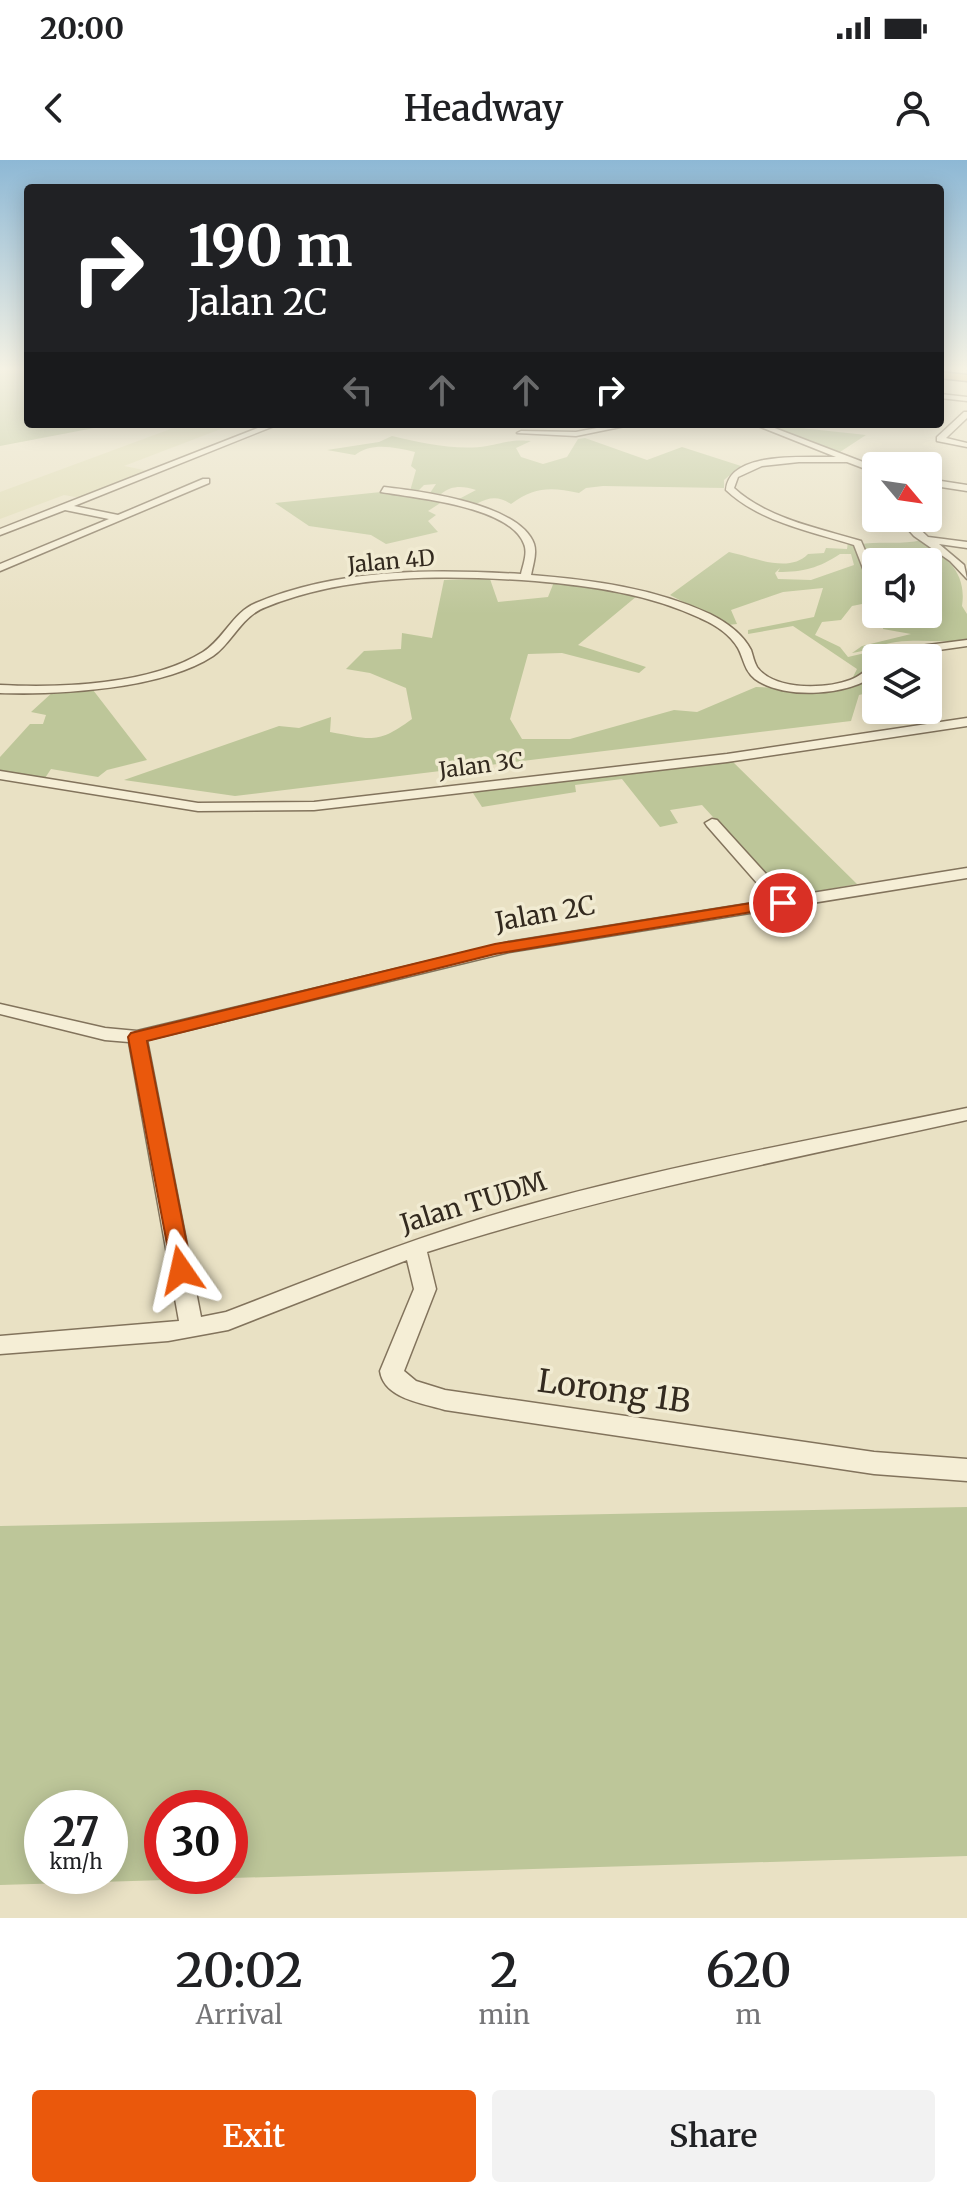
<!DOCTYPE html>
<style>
:root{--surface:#fff;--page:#f2f2f2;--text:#202124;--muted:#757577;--accent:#ea580c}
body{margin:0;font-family:Merriweather,serif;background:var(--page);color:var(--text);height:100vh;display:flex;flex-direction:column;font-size:30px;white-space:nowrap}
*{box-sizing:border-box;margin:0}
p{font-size:26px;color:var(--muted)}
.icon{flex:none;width:44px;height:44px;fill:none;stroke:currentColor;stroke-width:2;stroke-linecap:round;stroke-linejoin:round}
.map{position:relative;height:1758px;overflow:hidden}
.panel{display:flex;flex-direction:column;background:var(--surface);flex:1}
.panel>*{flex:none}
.hud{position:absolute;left:24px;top:24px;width:920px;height:244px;border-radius:8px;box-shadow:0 4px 20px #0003;background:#202124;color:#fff;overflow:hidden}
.needle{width:52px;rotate:119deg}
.buttons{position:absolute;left:862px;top:292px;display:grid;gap:16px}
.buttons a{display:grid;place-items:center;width:80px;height:80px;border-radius:8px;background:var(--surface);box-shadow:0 4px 20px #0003;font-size:40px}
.speed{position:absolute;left:24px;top:1630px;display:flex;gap:16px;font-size:40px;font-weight:700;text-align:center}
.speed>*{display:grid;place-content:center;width:104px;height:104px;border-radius:50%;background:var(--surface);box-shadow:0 4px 20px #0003;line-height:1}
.speed small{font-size:20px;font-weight:400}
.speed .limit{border:12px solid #d22;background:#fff;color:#111}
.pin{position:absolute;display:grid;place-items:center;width:68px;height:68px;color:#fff;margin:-34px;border:4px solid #fff;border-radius:50%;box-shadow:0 2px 8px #0007}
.me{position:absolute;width:88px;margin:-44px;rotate:349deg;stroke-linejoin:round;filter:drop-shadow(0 0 6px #0008)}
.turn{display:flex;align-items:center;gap:28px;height:168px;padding:0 32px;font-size:36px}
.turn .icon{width:104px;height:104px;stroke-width:2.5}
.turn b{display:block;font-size:56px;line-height:68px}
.lanes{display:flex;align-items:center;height:76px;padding:0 32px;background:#0003;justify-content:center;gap:40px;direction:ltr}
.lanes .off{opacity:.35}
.eta{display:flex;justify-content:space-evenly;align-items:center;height:136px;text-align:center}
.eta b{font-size:48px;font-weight:600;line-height:56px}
.action{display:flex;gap:16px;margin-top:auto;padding:16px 32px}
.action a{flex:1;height:92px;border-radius:8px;background:var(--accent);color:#fff;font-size:32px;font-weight:600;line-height:92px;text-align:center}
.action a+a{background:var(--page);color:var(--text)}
.status{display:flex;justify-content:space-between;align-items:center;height:56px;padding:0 40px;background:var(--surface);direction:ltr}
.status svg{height:22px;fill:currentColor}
header{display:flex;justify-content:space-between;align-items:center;height:104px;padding:0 32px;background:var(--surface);font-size:36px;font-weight:600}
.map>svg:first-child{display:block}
</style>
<div class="status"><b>20:00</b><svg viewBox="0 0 49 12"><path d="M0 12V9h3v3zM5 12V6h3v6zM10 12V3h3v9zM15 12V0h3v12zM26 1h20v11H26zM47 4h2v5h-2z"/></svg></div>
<header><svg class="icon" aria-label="back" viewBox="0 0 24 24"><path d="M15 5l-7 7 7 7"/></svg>Headway<svg class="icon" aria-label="person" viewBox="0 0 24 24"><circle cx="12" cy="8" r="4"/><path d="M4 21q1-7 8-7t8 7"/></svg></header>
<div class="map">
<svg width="967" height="1758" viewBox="0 0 967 1758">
<rect width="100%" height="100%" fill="#e9e1c4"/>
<path fill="#dedab2" d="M184 264H234L124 306 149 311 81 338 64 335 0 359V332Z"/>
<path fill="#bdc699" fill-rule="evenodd" d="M0 207H28V264H115L0 286Z
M764 264 866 275 840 292Z
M392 276C420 283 458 291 487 286 505 283 511 279 531 281L516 288 521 297 543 304 567 297 578 279 585 278 647 300 682 287 741 306 724 320V328L603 326 586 328 579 333C550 327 535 327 511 344 498 336 490 337 476 344L459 339 476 330C463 326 452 325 441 334L430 333 436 324 424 325 417 332 410 331 416 310 411 306 415 292C395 287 371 282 355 295L327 290 379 282Z
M381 332 445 340 428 351 436 355 428 361 438 372 386 384 371 375 309 366 275 343Z
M922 380C947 397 967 413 962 446L967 454V480C941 483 921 479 896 482 881 484 867 491 852 493L862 486 911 474 883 469 884 461 877 454H928V402H876L874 413 862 384C883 381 902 385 922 380Z
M848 382 857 384 875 435 872 442 852 446 841 460 822 462 815 475 840 487 848 497 895 486 913 487C900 489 888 498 876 498V505L851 521 857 509 793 466 748 474V470L814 457 823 428 783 432 731 450 737 464 727 465 670 435 729 392C753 397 789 414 808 394L824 393 826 388 847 389ZM840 394H851L854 405 811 420 778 419 775 413 780 408 778 412C803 412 819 408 840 394Z
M490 419 498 442 548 437 554 422 637 436 578 485 646 507 639 513 562 493 528 494 510 559 522 579H570L674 550 697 552 756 527 840 530 857 526 876 512V531L859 535 851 561 235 636 124 620 279 566 299 568 331 557 330 572C371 579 377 585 412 559L406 528 370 513 346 509 364 491 401 489 402 473 432 478 444 420Z
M93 530 147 600 107 610 98 617 51 609 45 618 0 610V597L30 564H43L46 555 31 552 54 531Z
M732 601 857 724 786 737 702 645 670 650 678 663 660 667 622 619 575 625 576 632 482 647 471 630Z
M967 1347V1696L0 1725V1366ZM42 1648H110V1716H42ZM162 1648H230V1716H162Z"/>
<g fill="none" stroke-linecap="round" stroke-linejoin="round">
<g stroke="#82735c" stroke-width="3">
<path id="minor" d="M940 234 967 237V241L940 238Z
M964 252H967V258L946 278 967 283V287L937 281V277Z
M268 264H279L74 346 118 355 203 319H209V323L0 411V404L109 359 65 350 0 375V369Z
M618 264H635L576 276 517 273 521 271 576 272Z
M753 264H764L876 307V313L847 302H799L762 306 738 317 734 328C768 359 818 368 861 381L876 416V432L871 429 854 385C810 371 760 362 726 330 729 290 806 298 836 297Z
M928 319 967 325V331L928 325Z
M384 327C420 331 520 344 534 384 537 393 533 405 531 415 593 420 654 428 710 454 726 462 743 474 751 490 753 496 754 502 757 507 774 531 826 529 850 520 860 517 867 508 876 504V514C850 536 783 540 755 519 744 510 744 499 738 488 730 474 714 464 700 458 648 434 592 426 535 421 447 415 350 413 266 447 241 456 233 482 213 496 163 529 59 535 0 533V525C61 528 150 525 203 492 224 479 232 453 256 443 338 408 434 409 521 414 523 405 528 393 524 384 510 346 415 338 381 332Z
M898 358H908L928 377 967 382V388L939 384 964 405 967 419 950 401 914 376Z
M876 442V451L867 452V448Z
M967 480V486L882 498 905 488Z
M967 558V566L727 602 314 650 198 651 0 619V611L198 643 314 642 727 594Z
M712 659 717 660 787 737 967 708V718L509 792 147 880 201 1157 226 1152C322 1115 417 1076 517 1048 665 1006 817 979 967 948V960C786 1000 604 1035 427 1092L436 1129 404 1211 416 1221 445 1230 874 1292 967 1299V1321L874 1314 445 1250C423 1243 384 1239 380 1211L414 1129 407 1100 228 1170 168 1181 0 1194V1176L179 1161 129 882 105 880 0 854V844L105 868 137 871 509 782 772 740 707 666 705 663Z"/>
</g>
<g stroke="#504130" stroke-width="3">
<path id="highway" d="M940 212 967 215V221L940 218Z"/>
</g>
<use href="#minor" fill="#f5eed6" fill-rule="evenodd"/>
<use href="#highway" fill="#d1a75c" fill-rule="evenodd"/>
</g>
<linearGradient id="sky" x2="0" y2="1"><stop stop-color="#8db8d5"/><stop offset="0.46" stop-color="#f5f2e4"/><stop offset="1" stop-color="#f5f2e4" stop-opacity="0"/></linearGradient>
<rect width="967" height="454" fill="url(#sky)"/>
<path fill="#ea580c" stroke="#983908" stroke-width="2" d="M783 738 789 740V746L495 794 147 881 192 1110 189 1116 181 1118 173 1116 128 877 131 873 495 784Z"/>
<g text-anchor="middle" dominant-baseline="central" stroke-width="7" stroke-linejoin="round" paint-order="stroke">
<g font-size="22" fill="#332a1f" stroke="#f1ebd2">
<text transform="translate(391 401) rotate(-5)">Jalan 4D</text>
<text transform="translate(481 605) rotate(-7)">Jalan 3C</text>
</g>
<g font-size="26" fill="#332a1f" stroke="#f1ebd2">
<text transform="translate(545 753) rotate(-10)">Jalan 2C</text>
<text transform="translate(473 1042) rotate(-17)">Jalan TUDM</text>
</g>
<g font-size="32" fill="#332a1f" stroke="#f1ebd2">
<text transform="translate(614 1231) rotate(8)">Lorong 1B</text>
</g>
</g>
</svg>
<div class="buttons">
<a><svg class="needle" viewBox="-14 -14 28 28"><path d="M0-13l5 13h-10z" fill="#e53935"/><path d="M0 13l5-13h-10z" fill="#757577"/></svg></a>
<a><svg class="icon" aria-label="sound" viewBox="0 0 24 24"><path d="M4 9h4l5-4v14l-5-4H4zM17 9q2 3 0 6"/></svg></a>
<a><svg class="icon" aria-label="layers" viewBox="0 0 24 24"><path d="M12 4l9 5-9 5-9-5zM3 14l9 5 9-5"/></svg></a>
</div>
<div class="speed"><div>27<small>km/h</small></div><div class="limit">30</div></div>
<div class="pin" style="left:783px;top:743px;background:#d93025"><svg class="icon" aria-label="arrive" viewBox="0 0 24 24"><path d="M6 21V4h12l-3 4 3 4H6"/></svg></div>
<svg class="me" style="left:181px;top:1110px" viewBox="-20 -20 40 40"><path d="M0-17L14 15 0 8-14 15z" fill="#ea580c" stroke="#fff" stroke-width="4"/></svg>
<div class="hud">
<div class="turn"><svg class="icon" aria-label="right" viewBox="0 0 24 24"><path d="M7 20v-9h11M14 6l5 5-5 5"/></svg><div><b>190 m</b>Jalan 2C</div></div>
<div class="lanes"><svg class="icon off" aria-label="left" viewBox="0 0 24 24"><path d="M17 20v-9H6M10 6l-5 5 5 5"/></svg><svg class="icon off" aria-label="ahead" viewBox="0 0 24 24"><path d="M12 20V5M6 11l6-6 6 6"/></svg><svg class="icon off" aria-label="ahead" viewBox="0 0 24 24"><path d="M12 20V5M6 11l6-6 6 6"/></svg><svg class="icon" aria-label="right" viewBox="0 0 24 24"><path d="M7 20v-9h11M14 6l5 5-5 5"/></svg></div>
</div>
</div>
<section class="panel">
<div class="eta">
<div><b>20:02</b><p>Arrival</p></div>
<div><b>2</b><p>min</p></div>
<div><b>620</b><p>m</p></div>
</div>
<div class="action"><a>Exit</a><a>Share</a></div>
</section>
